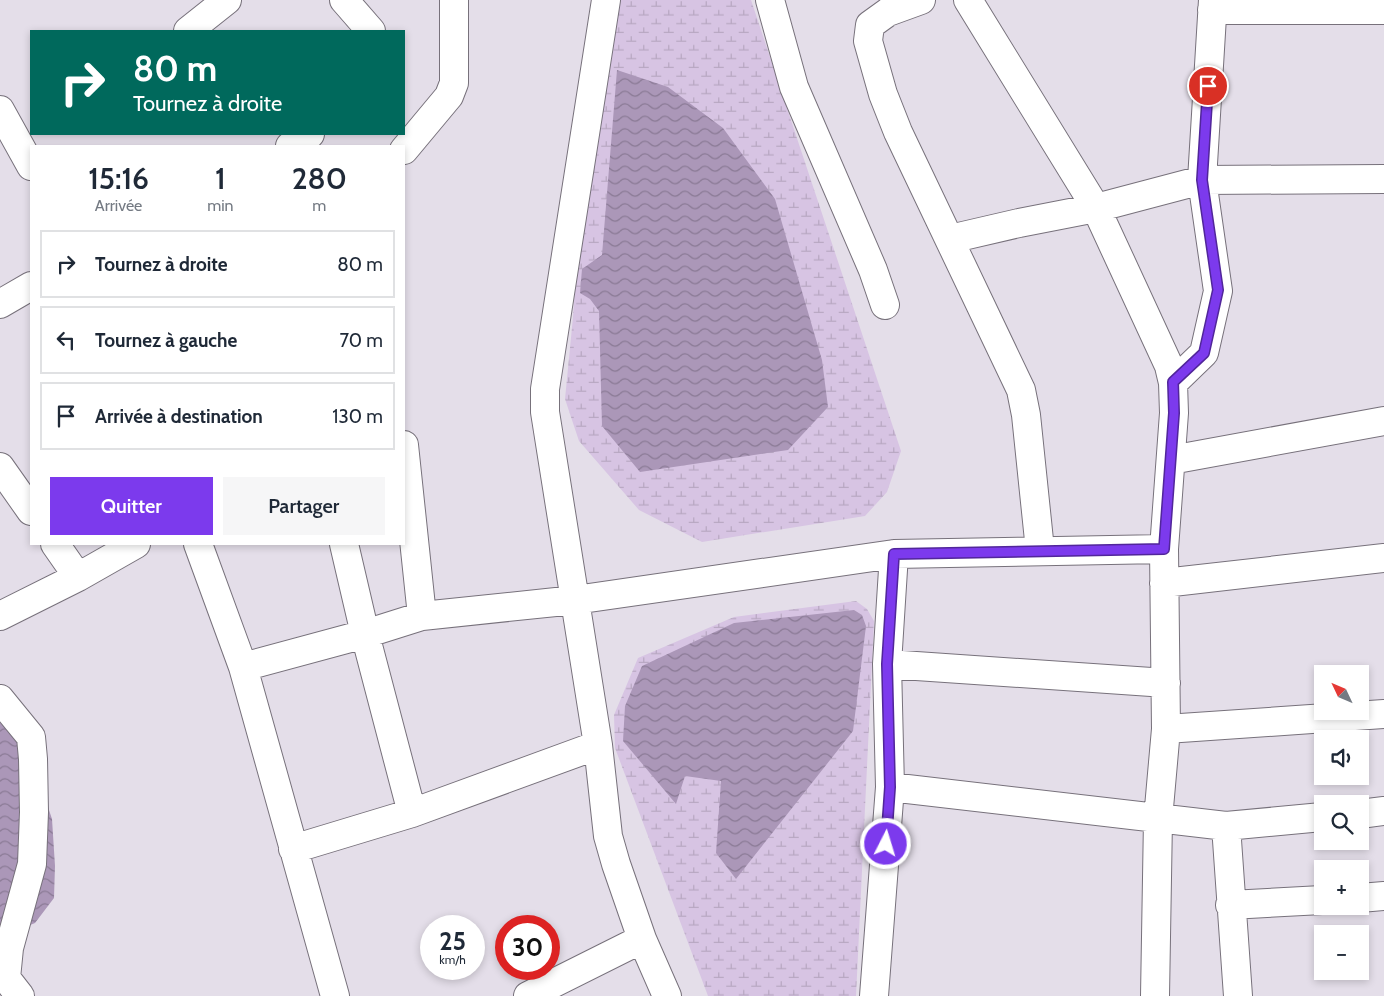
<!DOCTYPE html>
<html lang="fr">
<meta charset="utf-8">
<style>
:root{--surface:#fff;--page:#f6f6f7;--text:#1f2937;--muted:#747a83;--line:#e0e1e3;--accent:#7c3aed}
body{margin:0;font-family:Cabin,sans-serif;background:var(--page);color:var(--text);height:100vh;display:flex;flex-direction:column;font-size:19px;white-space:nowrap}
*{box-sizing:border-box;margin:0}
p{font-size:16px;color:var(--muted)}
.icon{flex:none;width:28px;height:28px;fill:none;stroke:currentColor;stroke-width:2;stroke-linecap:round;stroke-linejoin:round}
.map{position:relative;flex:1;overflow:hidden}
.panel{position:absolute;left:30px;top:145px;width:375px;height:400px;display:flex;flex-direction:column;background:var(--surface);border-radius:0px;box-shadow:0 2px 8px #0003}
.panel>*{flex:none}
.hud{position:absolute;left:30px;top:30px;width:375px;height:105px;border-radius:0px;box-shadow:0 2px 8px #0003;background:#00695c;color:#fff;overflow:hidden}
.needle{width:32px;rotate:314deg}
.controls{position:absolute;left:1314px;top:665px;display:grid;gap:10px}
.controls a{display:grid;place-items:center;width:55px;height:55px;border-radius:0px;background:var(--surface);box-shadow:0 2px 8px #0003;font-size:25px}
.speed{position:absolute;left:420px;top:915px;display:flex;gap:10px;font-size:25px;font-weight:700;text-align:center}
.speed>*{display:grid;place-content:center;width:65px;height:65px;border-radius:50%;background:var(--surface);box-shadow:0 2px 8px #0003;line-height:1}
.speed small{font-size:12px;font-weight:400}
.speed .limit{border:8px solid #d22;background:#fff;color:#111}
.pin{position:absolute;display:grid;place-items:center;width:42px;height:42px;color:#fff;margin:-21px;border:2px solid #fff;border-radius:50%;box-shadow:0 1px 5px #0007}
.me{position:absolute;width:55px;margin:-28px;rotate:5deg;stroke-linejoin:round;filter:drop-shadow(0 0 4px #0008)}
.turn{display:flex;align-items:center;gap:18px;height:105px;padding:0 20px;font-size:22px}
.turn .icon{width:65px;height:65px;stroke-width:2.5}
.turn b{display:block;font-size:35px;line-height:42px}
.eta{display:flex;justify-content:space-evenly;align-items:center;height:85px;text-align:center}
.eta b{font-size:30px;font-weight:600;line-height:35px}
.cta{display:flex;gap:10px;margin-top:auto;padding:10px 20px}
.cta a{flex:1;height:58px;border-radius:0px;background:var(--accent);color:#fff;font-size:20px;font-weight:600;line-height:58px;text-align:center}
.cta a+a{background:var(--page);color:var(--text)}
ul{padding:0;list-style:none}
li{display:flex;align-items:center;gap:15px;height:68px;margin:0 10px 8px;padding:0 10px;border:2px solid var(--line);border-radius:0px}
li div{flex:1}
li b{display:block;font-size:19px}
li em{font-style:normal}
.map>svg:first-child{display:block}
</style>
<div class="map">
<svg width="1384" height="996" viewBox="0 0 1384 996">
<defs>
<pattern id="wetland-marsh" width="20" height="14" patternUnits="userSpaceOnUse" patternTransform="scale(1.25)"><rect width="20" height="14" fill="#d7c4e3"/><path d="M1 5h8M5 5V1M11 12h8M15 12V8" fill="none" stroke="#b8a8c2"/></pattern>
<pattern id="water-waves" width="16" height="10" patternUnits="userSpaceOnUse" patternTransform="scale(1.25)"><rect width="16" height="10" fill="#ab97b8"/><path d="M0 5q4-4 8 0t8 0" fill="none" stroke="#8a7a95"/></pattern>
</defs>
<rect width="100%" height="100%" fill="#e4dee9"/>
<path fill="url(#wetland-marsh)" d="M596 0H751L901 451 887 492 865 516 702 542 639 510 579 441 565 399 573 317Z
M856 601 867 609 874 621 856 996H708L615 748 614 715 638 658 734 617Z"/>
<path fill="url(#water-waves)" d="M617 70 668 87 723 128 775 199 822 360 828 407 788 450 640 472 602 426 599 311 590 299 580 293 582 269 602 255Z
M854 610 862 615 866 626 853 731 736 879 716 853 721 781 685 776 676 804 623 741 625 706 642 666 734 623Z
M0 715 31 756 52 819 55 866 54 898 35 923 11 933 0 931Z"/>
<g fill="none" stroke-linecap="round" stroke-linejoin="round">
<g stroke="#77717b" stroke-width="30">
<path id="minor" d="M344 0 371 31
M606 0 545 389V412L598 745 608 836 616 864 642 939 667 996
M770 0 794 87 873 270 885 305
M921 0 888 12 870 25 868 41 883 94 898 132 1021 390 1026 415 1040 550
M968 0 1096 208 1169 366 1173 383 1174 413 1164 549 1166 729 1158 819 1155 996
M1212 10H1384
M188 31 227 0
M0 110 31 166
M290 146 310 134
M404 150 449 96 454 83V0
M950 239 1019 223 1096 208 1202 180 1384 179
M0 304 31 286
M1173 383 1204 353 1218 291 1202 180 1213 0
M404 445 422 616
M1171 460 1384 421
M0 467 31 511
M55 544 78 577
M198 544 243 667 365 634 422 616 575 600 894 554 1164 549
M344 544 365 634 412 813
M1164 583 1384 558
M0 616 78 577 136 544
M887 664 1166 683
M243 667 335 996
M0 699 31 737 33 759 34 812 32 864 9 948 6 978 20 996
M1166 729 1384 714
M890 787 1226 826 1322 817
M1360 814 1384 811
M1226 826 1238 996
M293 849 412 813 598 745
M1360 898 1384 896
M1230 905 1322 900
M528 996 642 939
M874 996 890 787 887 664 894 554"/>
</g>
<use href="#minor" stroke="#fff" stroke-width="28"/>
</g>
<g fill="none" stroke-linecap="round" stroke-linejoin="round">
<g stroke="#51269a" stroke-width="12">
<path id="route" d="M886 844 890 787 887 664 894 554 1164 549 1174 413 1173 382 1204 353 1218 290 1202 180 1208 86"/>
</g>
<use href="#route" stroke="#7c3aed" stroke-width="9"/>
</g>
</svg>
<div class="controls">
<a><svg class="needle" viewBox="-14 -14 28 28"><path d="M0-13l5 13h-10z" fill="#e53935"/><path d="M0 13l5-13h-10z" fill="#747a83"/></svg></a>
<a><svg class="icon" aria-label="sound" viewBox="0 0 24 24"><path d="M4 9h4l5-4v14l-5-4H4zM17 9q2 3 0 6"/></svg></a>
<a><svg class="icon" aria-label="search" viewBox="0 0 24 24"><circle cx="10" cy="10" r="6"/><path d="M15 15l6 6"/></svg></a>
<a>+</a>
<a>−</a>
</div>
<div class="speed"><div>25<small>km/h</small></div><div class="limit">30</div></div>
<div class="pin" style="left:1208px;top:86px;background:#d93025"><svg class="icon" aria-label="arrive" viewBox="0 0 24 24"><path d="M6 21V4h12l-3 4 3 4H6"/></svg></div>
<svg class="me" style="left:886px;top:844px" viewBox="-20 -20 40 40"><circle r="17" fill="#7c3aed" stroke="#fff" stroke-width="3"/><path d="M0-11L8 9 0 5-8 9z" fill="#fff"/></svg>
<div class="hud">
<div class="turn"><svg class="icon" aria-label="right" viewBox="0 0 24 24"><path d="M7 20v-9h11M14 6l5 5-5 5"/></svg><div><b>80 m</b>Tournez à droite</div></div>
</div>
<section class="panel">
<div class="eta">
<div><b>15:16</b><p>Arrivée</p></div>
<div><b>1</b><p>min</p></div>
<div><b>280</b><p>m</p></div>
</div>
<ul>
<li><svg class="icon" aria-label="right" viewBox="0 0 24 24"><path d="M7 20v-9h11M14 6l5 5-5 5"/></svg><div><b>Tournez à droite</b></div><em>80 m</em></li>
<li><svg class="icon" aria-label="left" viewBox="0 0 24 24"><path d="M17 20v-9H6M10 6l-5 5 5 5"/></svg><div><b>Tournez à gauche</b></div><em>70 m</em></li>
<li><svg class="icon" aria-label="arrive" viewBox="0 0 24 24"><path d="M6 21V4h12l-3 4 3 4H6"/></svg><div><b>Arrivée à destination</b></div><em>130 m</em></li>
</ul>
<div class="cta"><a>Quitter</a><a>Partager</a></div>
</section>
</div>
